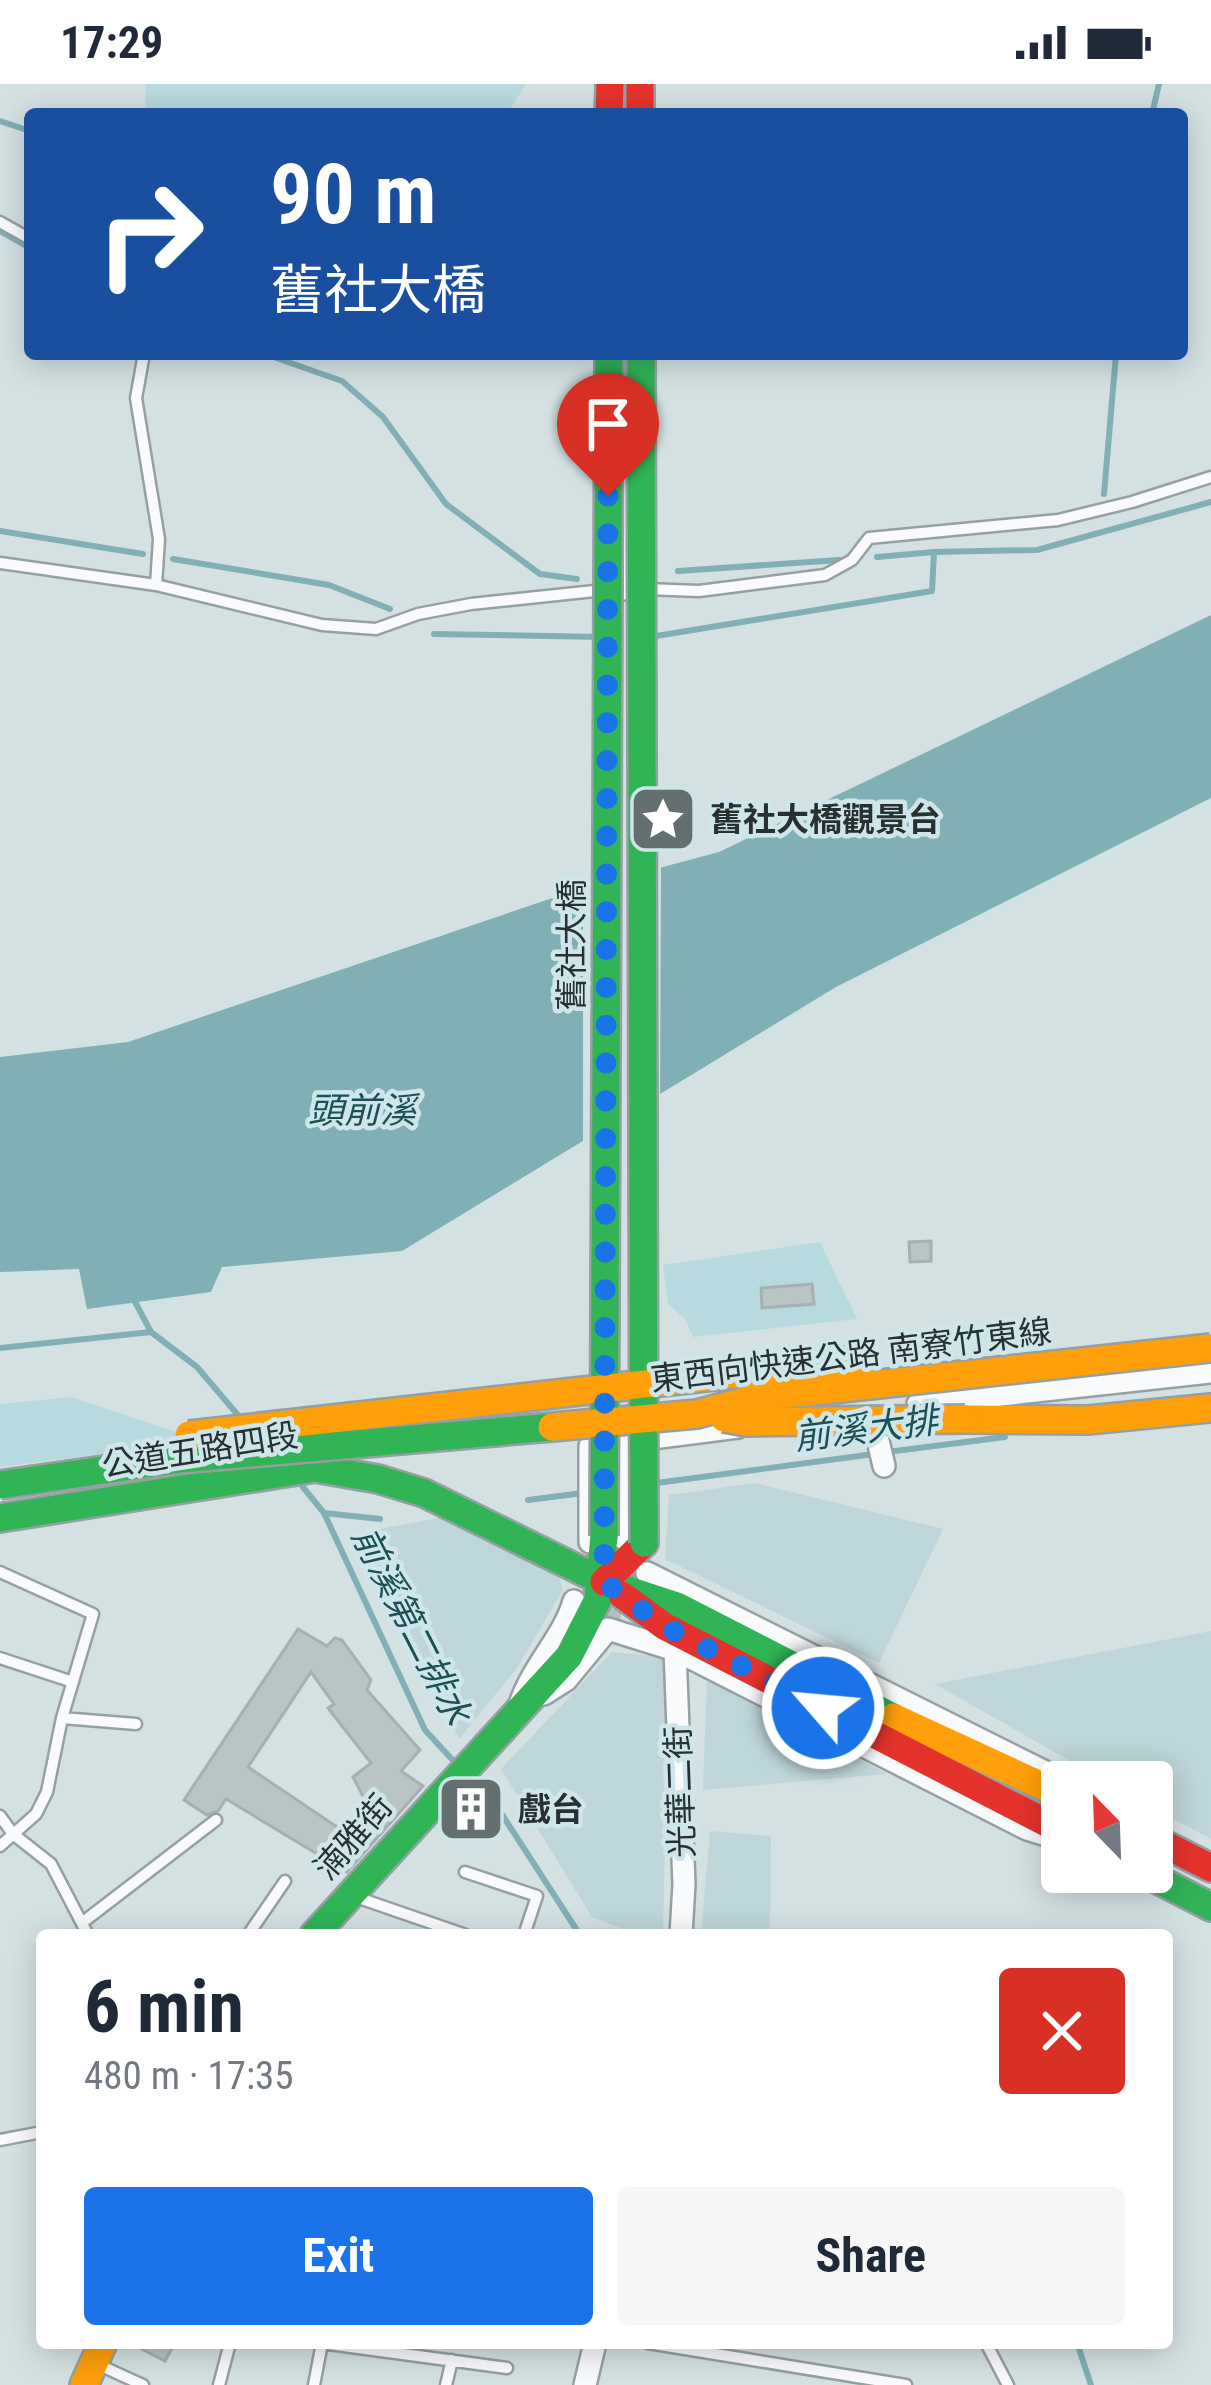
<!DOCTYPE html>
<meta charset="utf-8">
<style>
:root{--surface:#fff;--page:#f6f6f7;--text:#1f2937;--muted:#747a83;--accent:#1a73e8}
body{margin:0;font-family:"Roboto Condensed","Noto Sans TC",sans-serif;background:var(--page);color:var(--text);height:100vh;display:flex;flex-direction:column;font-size:45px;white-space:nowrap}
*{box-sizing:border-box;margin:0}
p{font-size:39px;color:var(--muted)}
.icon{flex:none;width:66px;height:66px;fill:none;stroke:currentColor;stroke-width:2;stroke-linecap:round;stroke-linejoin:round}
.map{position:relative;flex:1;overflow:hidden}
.side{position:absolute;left:36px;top:1845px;width:1137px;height:420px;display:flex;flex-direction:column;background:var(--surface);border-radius:12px;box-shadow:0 6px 30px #0003}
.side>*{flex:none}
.hud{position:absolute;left:24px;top:24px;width:1164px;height:252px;border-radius:12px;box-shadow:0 6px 30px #0003;background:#1a4fa0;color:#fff;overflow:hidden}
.needle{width:78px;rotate:337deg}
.buttons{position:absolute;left:1041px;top:1677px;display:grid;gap:24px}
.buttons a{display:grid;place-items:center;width:132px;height:132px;border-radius:12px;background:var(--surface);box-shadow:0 6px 30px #0003;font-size:60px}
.pin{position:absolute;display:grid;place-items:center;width:102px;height:102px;color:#fff;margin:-123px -51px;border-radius:50% 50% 50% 0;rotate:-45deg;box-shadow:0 0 12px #0007}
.pin .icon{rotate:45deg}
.me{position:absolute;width:132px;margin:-66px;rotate:297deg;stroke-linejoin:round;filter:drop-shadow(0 0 9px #0008)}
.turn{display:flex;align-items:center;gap:42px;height:252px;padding:0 48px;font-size:54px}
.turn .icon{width:156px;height:156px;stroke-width:2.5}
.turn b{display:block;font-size:84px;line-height:102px}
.round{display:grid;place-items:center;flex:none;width:126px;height:126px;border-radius:12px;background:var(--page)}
.head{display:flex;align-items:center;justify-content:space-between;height:204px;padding:0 48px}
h1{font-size:72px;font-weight:700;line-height:90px}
.action{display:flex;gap:24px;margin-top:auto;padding:24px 48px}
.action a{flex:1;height:138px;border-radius:12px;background:var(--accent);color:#fff;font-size:48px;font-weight:700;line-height:138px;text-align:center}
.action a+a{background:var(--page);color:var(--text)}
.status{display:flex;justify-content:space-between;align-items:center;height:84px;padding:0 60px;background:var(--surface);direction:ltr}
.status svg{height:33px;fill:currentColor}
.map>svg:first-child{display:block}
</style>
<div class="status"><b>17:29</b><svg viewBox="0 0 49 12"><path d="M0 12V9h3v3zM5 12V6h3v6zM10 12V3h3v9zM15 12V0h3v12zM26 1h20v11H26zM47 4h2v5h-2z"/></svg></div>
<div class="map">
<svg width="1211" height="2301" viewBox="0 0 1211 2301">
<rect width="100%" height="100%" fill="#d4e1e3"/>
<path fill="#bed6d9" d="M755 1399 943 1445 879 1579 665 1475 669 1411Z
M444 1433 558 1490 563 1506 517 1584 459 1655 358 1449Z
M1211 1547V1755L1152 1724V1698H1107L935 1600Z
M612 1568 669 1574 663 1851H638L592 1833 501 1685Z
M707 1596 887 1690 703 1706Z
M710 1747 771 1752 770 1851H701Z"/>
<path fill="#b7dadf" d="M145 0H526L507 30H146Z
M820 1158 857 1235 693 1253 685 1235 668 1220 663 1181Z
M71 1313 203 1357 0 1383V1320Z"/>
<path fill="#81afb6" d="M1211 531V714L836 903 402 1167 222 1183 211 1208 87 1225 79 1185 0 1188V973L128 958 573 807 719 768Z"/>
<path fill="#d4e1e3" d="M661 778 660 1017 583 1063V799Z"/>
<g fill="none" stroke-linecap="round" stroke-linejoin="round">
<path stroke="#81afb6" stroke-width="6" d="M1152 30 1159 0
M0 37 30 47
M0 147 30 164
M265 270 342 297 383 333 446 420 540 490 577 495
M1104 410 1116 270
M0 447 143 470
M877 473 934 468
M173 475 329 501 390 525
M678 487 839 476
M434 550 601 553
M650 553 932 507 934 468 1037 466 1211 418
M133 1214 151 1248
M0 1264 151 1248 197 1283 237 1330
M887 1368 1005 1353
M298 1397 324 1429 425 1646 459 1683
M649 1400 874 1370
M528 1416 583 1409
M324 1429 380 1435
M468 1693 501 1729 580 1851
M1077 2259 1091 2301"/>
</g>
<path fill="#b9c4c5" stroke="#a6b0b1" stroke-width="3" fill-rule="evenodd" d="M931 1157V1177L910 1178 909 1158Z
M812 1200 814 1220 762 1224 761 1204Z
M298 1545 327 1562 335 1554 342 1556 371 1596 367 1606 420 1666 401 1687 423 1702 347 1788 226 1715 218 1727 207 1731 184 1716ZM311 1588 334 1620 328 1624 371 1679 353 1693 367 1720 343 1747 248 1683Z
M468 1714 482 1719 475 1737 461 1731Z
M130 2259H175L165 2277Z"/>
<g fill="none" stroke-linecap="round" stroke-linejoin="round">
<path stroke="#b2bec0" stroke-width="21" stroke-dasharray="21 10" stroke-linecap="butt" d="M608 1545 617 1493"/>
<g stroke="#96a0a2" stroke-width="15">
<path id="lane" d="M0 138 30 155
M144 270 136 314 159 455 156 501
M0 479 156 501 322 541 376 545 418 530 471 520 604 506
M646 505 699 507 825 491 852 476 869 454 1058 436 1132 418 1211 393
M0 1488 93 1530 62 1634 47 1708 36 1730 0 1762
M0 1574 73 1598
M62 1634 136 1640
M0 1732 13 1750 51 1780 88 1851
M465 1788 537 1812 524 1851
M353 1812 466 1851
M83 1838 216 1736
M248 1851 285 1797
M0 2056 42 2048
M321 2259 507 2284
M648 2259 906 2301
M986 2259 1008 2301
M97 2280 143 2301
M219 2301 230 2259
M314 2301 322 2259
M446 2301 452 2276"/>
</g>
<g stroke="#96a0a2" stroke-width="26">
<path id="street" d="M624 505 626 270
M918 1320 1211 1288
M875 1344 884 1382
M624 1455 625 1357
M590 1458V1362L738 1343
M647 1489 1065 1698
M675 1566 684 1800 681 1851
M544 1610 566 1596 608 1545 675 1566 1027 1745 1056 1754
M520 1620C533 1581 564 1553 574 1517
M585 2301 595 2259"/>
</g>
<g stroke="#96a0a2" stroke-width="32">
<path id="fast" d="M0 1434 315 1384 378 1395 424 1409 604 1498 677 1522 893 1633
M1143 1788 1211 1823
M314 1851 569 1572 598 1515 604 1452"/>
</g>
<g stroke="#96a0a2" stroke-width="32">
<path id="slow" d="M965 1335 1088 1336 1211 1324
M893 1633 1062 1711
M84 2301 103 2259"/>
</g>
<g stroke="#96a0a2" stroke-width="32">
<path id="jam" d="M640 0V30
M609 30 610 0
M604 1498 644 1459
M622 1511 664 1542 1062 1747
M1152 1754 1211 1784"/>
</g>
<use href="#lane" stroke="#f9fafb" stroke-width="10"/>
<use href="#street" stroke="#f9fafb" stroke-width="21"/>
<use href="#fast" stroke="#30b455" stroke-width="27"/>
<use href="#slow" stroke="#ff9f0a" stroke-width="27"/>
<use href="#jam" stroke="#e5322d" stroke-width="27"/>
<g stroke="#96a0a2" stroke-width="32" stroke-linecap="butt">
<path id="fast-bridge" d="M641 270 644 1459
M0 1401 180 1375 552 1343
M604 1452 609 270"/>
</g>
<g stroke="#96a0a2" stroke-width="32" stroke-linecap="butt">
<path id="slow-bridge" d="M724 1334 746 1338 965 1335
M552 1343 697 1330 760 1313 1211 1264
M189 1351 867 1275"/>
</g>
<use href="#fast-bridge" stroke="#30b455" stroke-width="27"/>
<use href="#slow-bridge" stroke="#ff9f0a" stroke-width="27"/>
</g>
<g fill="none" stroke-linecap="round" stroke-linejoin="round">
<path stroke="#1a73e8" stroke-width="21" stroke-dasharray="0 37.8" d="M608 412 604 1498 664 1542 823 1624"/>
</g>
<defs>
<g id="sight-square" transform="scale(3.45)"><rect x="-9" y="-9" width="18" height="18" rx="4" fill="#646f70" stroke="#cee6e9"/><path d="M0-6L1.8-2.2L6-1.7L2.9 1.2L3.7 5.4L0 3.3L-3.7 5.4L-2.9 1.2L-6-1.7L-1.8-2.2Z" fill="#fff"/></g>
<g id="building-square" transform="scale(3.45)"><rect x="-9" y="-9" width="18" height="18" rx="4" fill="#646f70" stroke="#cee6e9"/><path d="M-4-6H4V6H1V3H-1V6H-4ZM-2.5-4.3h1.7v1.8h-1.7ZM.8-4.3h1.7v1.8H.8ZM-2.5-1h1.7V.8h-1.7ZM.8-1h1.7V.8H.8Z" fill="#fff"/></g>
</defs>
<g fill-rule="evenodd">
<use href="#sight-square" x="663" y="735"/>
<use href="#building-square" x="471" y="1725"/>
</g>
<g text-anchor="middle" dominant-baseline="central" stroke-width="9" stroke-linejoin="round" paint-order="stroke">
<g font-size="33" font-weight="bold" fill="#283132" stroke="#cee6e9" text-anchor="start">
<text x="710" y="735">舊社大橋觀景台</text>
<text x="518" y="1725">戲台</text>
</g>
<g font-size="33" fill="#283132" stroke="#cee6e9">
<text transform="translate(571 861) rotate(-90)">舊社大橋</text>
<text transform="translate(851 1271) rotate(-7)">東西向快速公路 南寮竹東線</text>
<text transform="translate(200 1366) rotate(-9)">公道五路四段</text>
<text transform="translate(680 1708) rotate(-92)">光華二街</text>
<text transform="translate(353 1753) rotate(-49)">湳雅街</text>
</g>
<g font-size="36" font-style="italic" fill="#1a5056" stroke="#cee6e9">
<text x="362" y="1027">頭前溪</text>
<text transform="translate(866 1345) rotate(-7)">前溪大排</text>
<text transform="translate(411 1542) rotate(63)">前溪第二排水</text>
</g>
</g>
</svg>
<div class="buttons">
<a><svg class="needle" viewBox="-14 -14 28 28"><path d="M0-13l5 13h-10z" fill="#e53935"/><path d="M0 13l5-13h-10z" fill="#747a83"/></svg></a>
</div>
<div class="pin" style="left:608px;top:412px;background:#d93025"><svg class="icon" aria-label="arrive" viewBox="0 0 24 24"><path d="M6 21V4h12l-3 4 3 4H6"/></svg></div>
<svg class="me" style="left:823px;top:1624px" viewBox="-20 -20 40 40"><circle r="17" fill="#1a73e8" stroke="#fff" stroke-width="3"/><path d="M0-11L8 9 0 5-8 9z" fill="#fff"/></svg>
<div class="hud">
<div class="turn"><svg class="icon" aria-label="right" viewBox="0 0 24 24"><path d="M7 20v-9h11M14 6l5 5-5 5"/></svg><div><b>90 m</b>舊社大橋</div></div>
</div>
<section class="side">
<div class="head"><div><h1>6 min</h1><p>480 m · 17:35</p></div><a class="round" style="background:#d93025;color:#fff"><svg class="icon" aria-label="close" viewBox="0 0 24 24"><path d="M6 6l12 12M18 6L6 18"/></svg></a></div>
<div class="action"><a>Exit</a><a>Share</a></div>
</section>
</div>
